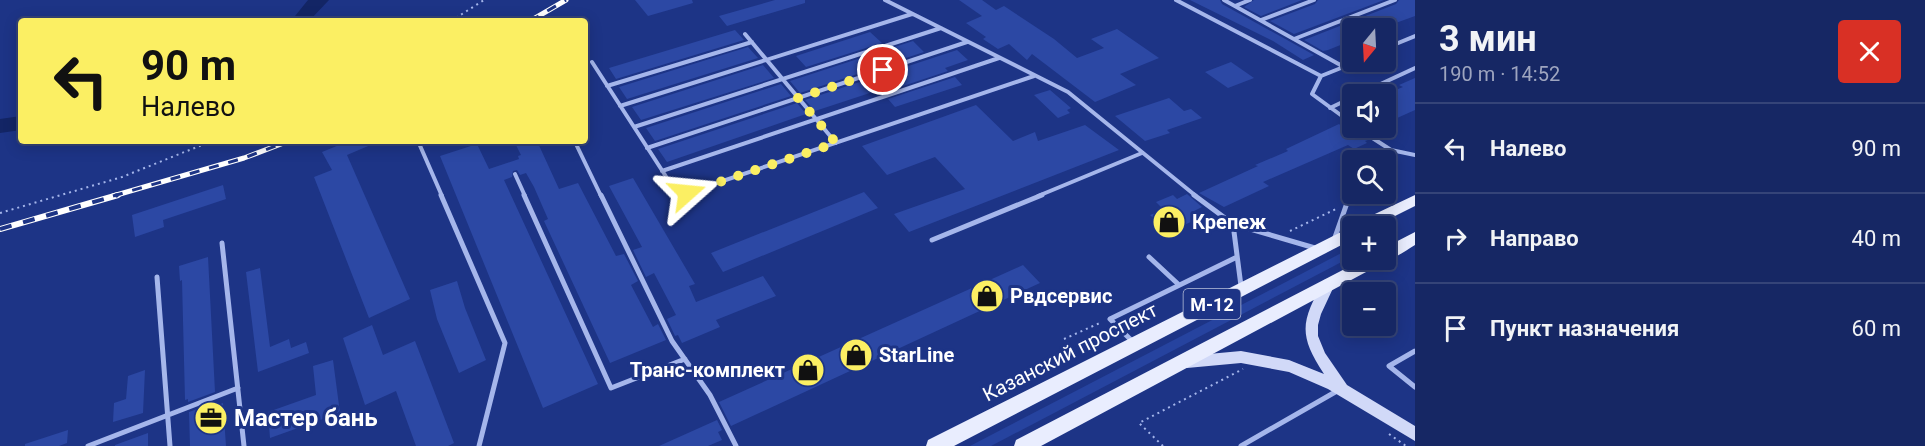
<!DOCTYPE html>
<html lang="ru">
<meta charset="utf-8">
<style>
:root{--surface:#162764;--page:#1f2f6a;--text:#f1f3f6;--muted:#9ea5bf;--line:#354478}
body{margin:0;font-family:Roboto,sans-serif;background:var(--page);color:var(--text);height:100vh;display:flex;flex-direction:column;font-size:22px;white-space:nowrap}
*{box-sizing:border-box;margin:0}
p{font-size:20px;color:var(--muted)}
.icon{flex:none;width:33px;height:33px;fill:none;stroke:currentColor;stroke-width:2;stroke-linecap:round;stroke-linejoin:round}
.map{position:relative;flex:1;overflow:hidden}
.side{display:flex;flex-direction:column;background:var(--surface);width:510px}
.side>*{flex:none}
.banner{position:absolute;left:18px;top:18px;width:570px;height:126px;border-radius:6px;box-shadow:0 3px 15px #0003,0 0 0 2px var(--line);background:#fbef63;color:#111;overflow:hidden}
.needle{width:39px;rotate:198deg}
.buttons{position:absolute;left:1342px;top:18px;display:grid;gap:12px}
.buttons a{display:grid;place-items:center;width:54px;height:54px;border-radius:6px;background:var(--surface);box-shadow:0 3px 15px #0003,0 0 0 2px var(--line);font-size:30px}
.pin{position:absolute;display:grid;place-items:center;width:51px;height:51px;color:#fff;margin:-26px;border:3px solid #fff;border-radius:50%;box-shadow:0 2px 6px #0007}
.me{position:absolute;width:66px;margin:-33px;rotate:72deg;stroke-linejoin:round;filter:drop-shadow(0 0 4px #0008)}
.turn{display:flex;align-items:center;gap:21px;height:126px;padding:0 24px;font-size:27px}
.turn .icon{width:78px;height:78px;stroke-width:2.5}
.turn b{display:block;font-size:42px;line-height:51px}
.round{display:grid;place-items:center;flex:none;width:63px;height:63px;border-radius:6px;background:var(--page)}
.summary{display:flex;align-items:center;justify-content:space-between;height:102px;padding:0 24px}
h1{font-size:36px;font-weight:700;line-height:45px}
ul{padding:0;list-style:none}
li{display:flex;align-items:center;gap:18px;height:90px;padding:0 24px;border-top:2px solid var(--line)}
li div{flex:1}
li b{display:block;font-size:22px}
li em{font-style:normal}
main{display:flex;flex:1;min-height:0}
.map>svg:first-child{display:block}
</style>
<main>
<div class="map">
<svg width="1415" height="446" viewBox="0 0 1415 446">
<rect width="100%" height="100%" fill="#1d3486"/>
<path fill="#26439f" d="M1353 247V256L991 446H970Z"/>
<g fill="none" stroke-linecap="round" stroke-linejoin="round">
<path fill="#132565" fill-rule="evenodd" d="M308 0H329L309 21H291Z
M21 116V130L0 133V119Z"/>
</g>
<path fill="#2c48a4" d="M635 0H692L693 3 648 16Z
M775 0H805V3L727 26 719 16Z
M959 0H982L996 10 1004 6 1054 39 1077 58 1104 48 1091 39 1117 29 1159 58 1120 74 1136 85 1095 102 1032 54 1027 60 1009 44 998 49 983 39 986 37 966 23 982 16Z
M1190 0H1220L1222 4 1314 55 1303 60 1273 41Z
M1254 0H1302L1261 16 1244 7Z
M1318 0H1384L1294 34 1270 21 1315 4Z
M1399 0H1415V16L1382 28H1353V40L1328 50 1323 51 1304 40 1396 4Z
M735 30 744 40 616 79 609 68Z
M870 32 882 43 806 67 796 56Z
M913 41 924 52 800 93 790 81Z
M748 47 758 58 627 99 619 87Z
M957 50 968 60 945 68 948 71 882 93 879 90 815 111 805 100Z
M1231 62 1254 78 1228 88 1205 72Z
M763 65 774 78 641 120 632 107Z
M955 77 962 85 895 107 888 99Z
M1415 78V110L1386 123V94L1403 87 1399 85Z
M781 84 791 96 655 141 646 128Z
M1050 90 1071 108 1067 110 1070 113 1058 118 1034 95Z
M1169 98 1184 111 1191 109 1202 118 1167 130 1170 133 1145 141 1115 116Z
M797 103 806 114 667 162 658 149Z
M976 105 1013 141 1035 132 1038 141 1085 125 1119 150 909 232 894 214 965 189 935 157 887 175 862 146Z
M1339 124 1344 128H1353L1368 140 1365 141 1367 143 1354 149 1348 145 1263 182 1269 186 1224 207 1199 193 1258 166 1255 165 1288 151 1286 149Z
M349 141H380L347 155 410 299 369 318 314 177 332 170 322 152Z
M514 141H537L559 189 578 183 616 256 624 254 638 281 631 285 653 327 658 324 666 340 610 363 544 221 548 219 534 187 526 173 520 175 517 170 513 171 512 177 504 180 598 384 543 408 440 156 477 144 489 169 519 159 518 156 521 155Z
M633 178 695 284 689 286 696 302 763 276 776 296 716 320 720 327 682 343 678 335 675 336 667 319 676 315 654 273 646 277 633 250 642 247 609 186Z
M223 185 226 199 163 220 164 227 135 237 132 215Z
M864 192 878 208 723 272 711 253Z
M1187 194 1202 207 1192 212 1200 218 1168 232 1150 215 1164 210 1156 202 1173 195 1177 199Z
M208 257 215 392 188 402V399L185 400 182 280 180 281 179 266Z
M1023 265 1040 283 731 426 719 402Z
M260 268 270 347 289 339 291 348 306 342 309 353 258 372 246 272Z
M457 281 465 308 486 360 459 373 437 319 430 290Z
M372 325 383 355 415 341 454 443 448 446H416L396 391 365 405 343 338Z
M333 360 340 413 270 438 268 412 316 395 313 366Z
M145 370 143 413 113 422 114 403 126 399 128 376Z
M216 402V406L223 403 226 446H190L189 412Z
M717 420 722 430 718 432 722 440 708 446H659Z
M68 430 67 443 59 446H25V444Z
M148 433V446H115V445Z"/>
<g fill="none" stroke-linecap="round" stroke-linejoin="round">
<path stroke="#a5b6eb" stroke-width="2" stroke-dasharray="2 4" stroke-linecap="butt" d="M451 21 484 0
M0 213 122 177 212 141
M1290 231 1336 209
M1064 339 1102 322
M1389 434 1406 446
M1163 446 1139 423 1243 369"/>
<path stroke="#a5b6eb" stroke-width="4" d="M885 0 1068 92 1196 196
M1176 0 1321 76
M1224 0 1344 67
M1235 6 1250 0
M1261 20 1314 0
M745 34 836 143
M1294 39 1395 0
M1386 48 1415 36
M592 62 676 192 687 193 1034 76
M607 86 752 42
M1359 94 1415 68
M620 106 912 14
M1330 108 1353 97
M1353 124 1312 94 1321 76 1356 62
M634 127 941 28
M1357 128 1391 150 1415 155
M418 141 442 196
M576 144 601 196
M647 148 967 42
M1385 160 1388 150
M662 171 999 58
M515 174 525 196
M1038 196 1142 153
M1356 196 1359 194"/>
<path stroke="#a5b6eb" stroke-width="5" d="M441 195 505 343 479 446
M524 195 611 388 685 359
M601 195 672 341 710 395 736 446
M1194 195 1233 224 1315 248
M1233 224 1241 286
M932 240 1042 195
M1334 240 1347 203 1358 195
M222 243 244 446
M1149 257 1178 284
M157 277 170 446
M1133 342 1110 319 1237 257
M1415 351 1389 366 1415 387
M88 446 238 388
M1241 446 1337 391"/>
<path fill="#d1d9f8" fill-rule="evenodd" d="M1329 279 1334 280 1335 284 1321 314 1318 325V336L1325 353 1347 385 1415 426V441L1328 389 1289 372 1241 363 1187 368 1182 366 1180 362 1182 358 1187 356 1241 351 1289 360 1324 374C1297 333 1302 321 1324 280Z"/>
<path fill="#e9edfe" fill-rule="evenodd" d="M1415 195V206L1375 226H1355L1358 222Z
M1353 226V239L954 446H926L928 440Z
M1415 232V245C1405 251 1395 259 1384 260H1386V247Z
M1362 260H1383L1381 264 1041 446H1014L1016 440Z"/>
<g stroke="#fff" stroke-width="5">
<path id="rail-far1" d="M530 21 566 0
M113 196 244 158 289 141"/>
</g>
<g stroke="#fff" stroke-width="6">
<path id="rail" d="M0 229 118 195"/>
</g>
<use href="#rail-far1" stroke="#1d3486" stroke-width="3" stroke-dasharray="10" stroke-linecap="butt"/>
<use href="#rail" stroke="#1d3486" stroke-width="4" stroke-dasharray="12" stroke-linecap="butt"/>
</g>
<g fill="none" stroke-linecap="round" stroke-linejoin="round">
<path stroke="#fbef63" stroke-width="10" stroke-dasharray="0 18" d="M687 193 836 143 798 98 883 70"/>
</g>
<defs>
<g id="shop-disc" transform="scale(1.725)"><circle r="9.5" fill="#fbef63" stroke="#1d3486"/><path d="M-5-2.5h2.3a2.7 3.5 0 0 1 5.4 0H5L5.5 6h-11ZM-1.5-2.5h3a1.5 2.3 0 0 0-3 0Z" fill="#111"/></g>
<g id="office-disc" transform="scale(1.725)"><circle r="9.5" fill="#fbef63" stroke="#1d3486"/><path d="M-6-3h4V-5.5h4V-3h4V5H-6ZM-1-4.5V-3h2v-1.5ZM-6 0V1H6V0Z" fill="#111"/></g>
</defs>
<g fill-rule="evenodd">
<use href="#shop-disc" x="1169" y="222"/>
<use href="#shop-disc" x="987" y="296"/>
<use href="#shop-disc" x="856" y="355"/>
<use href="#shop-disc" x="808" y="370"/>
<use href="#office-disc" x="211" y="418"/>
</g>
<g text-anchor="middle" dominant-baseline="central" stroke-width="6" stroke-linejoin="round" paint-order="stroke">
<rect fill="#1d3486" stroke="#bbc2db" stroke-width="1.5" x="1183.5" y="289" width="57" height="30" rx="4.5"/>
<g font-size="18" font-weight="bold" fill="#fff">
<text x="1212" y="304">М-12</text>
</g>
<g font-size="20" font-weight="bold" fill="#fff" stroke="#1d3486" text-anchor="start">
<text x="1192" y="222">Крепеж</text>
<text x="1010" y="296">Рвдсервис</text>
<text x="879" y="355">StarLine</text>
<text x="785" y="370" text-anchor="end">Транс-комплект</text>
</g>
<g font-size="20" fill="#fff" stroke="#1d3486">
<text transform="translate(1070 352) rotate(-27)">Казанский проспект</text>
</g>
<g font-size="24" font-weight="bold" fill="#fff" stroke="#1d3486" text-anchor="start">
<text x="234" y="418">Мастер бань</text>
</g>
</g>
</svg>
<div class="buttons">
<a><svg class="needle" viewBox="-14 -14 28 28"><path d="M0-13l5 13h-10z" fill="#e53935"/><path d="M0 13l5-13h-10z" fill="#9ea5bf"/></svg></a>
<a><svg class="icon" aria-label="sound" viewBox="0 0 24 24"><path d="M4 9h4l5-4v14l-5-4H4zM17 9q2 3 0 6"/></svg></a>
<a><svg class="icon" aria-label="search" viewBox="0 0 24 24"><circle cx="10" cy="10" r="6"/><path d="M15 15l6 6"/></svg></a>
<a>+</a>
<a>−</a>
</div>
<div class="pin" style="left:883px;top:70px;background:#d93025"><svg class="icon" aria-label="arrive" viewBox="0 0 24 24"><path d="M6 21V4h12l-3 4 3 4H6"/></svg></div>
<svg class="me" style="left:687px;top:193px" viewBox="-20 -20 40 40"><path d="M0-17L14 15 0 8-14 15z" fill="#fbef63" stroke="#fff" stroke-width="4"/></svg>
<div class="banner">
<div class="turn"><svg class="icon" aria-label="left" viewBox="0 0 24 24"><path d="M17 20v-9H6M10 6l-5 5 5 5"/></svg><div><b>90 m</b>Налево</div></div>
</div>
</div>
<section class="side">
<div class="summary"><div><h1>3 мин</h1><p>190 m · 14:52</p></div><a class="round" style="background:#d93025;color:#fff"><svg class="icon" aria-label="close" viewBox="0 0 24 24"><path d="M6 6l12 12M18 6L6 18"/></svg></a></div>
<ul>
<li><svg class="icon" aria-label="left" viewBox="0 0 24 24"><path d="M17 20v-9H6M10 6l-5 5 5 5"/></svg><div><b>Налево</b></div><em>90 m</em></li>
<li><svg class="icon" aria-label="right" viewBox="0 0 24 24"><path d="M7 20v-9h11M14 6l5 5-5 5"/></svg><div><b>Направо</b></div><em>40 m</em></li>
<li><svg class="icon" aria-label="arrive" viewBox="0 0 24 24"><path d="M6 21V4h12l-3 4 3 4H6"/></svg><div><b>Пункт назначения</b></div><em>60 m</em></li>
</ul>
</section>
</main>
